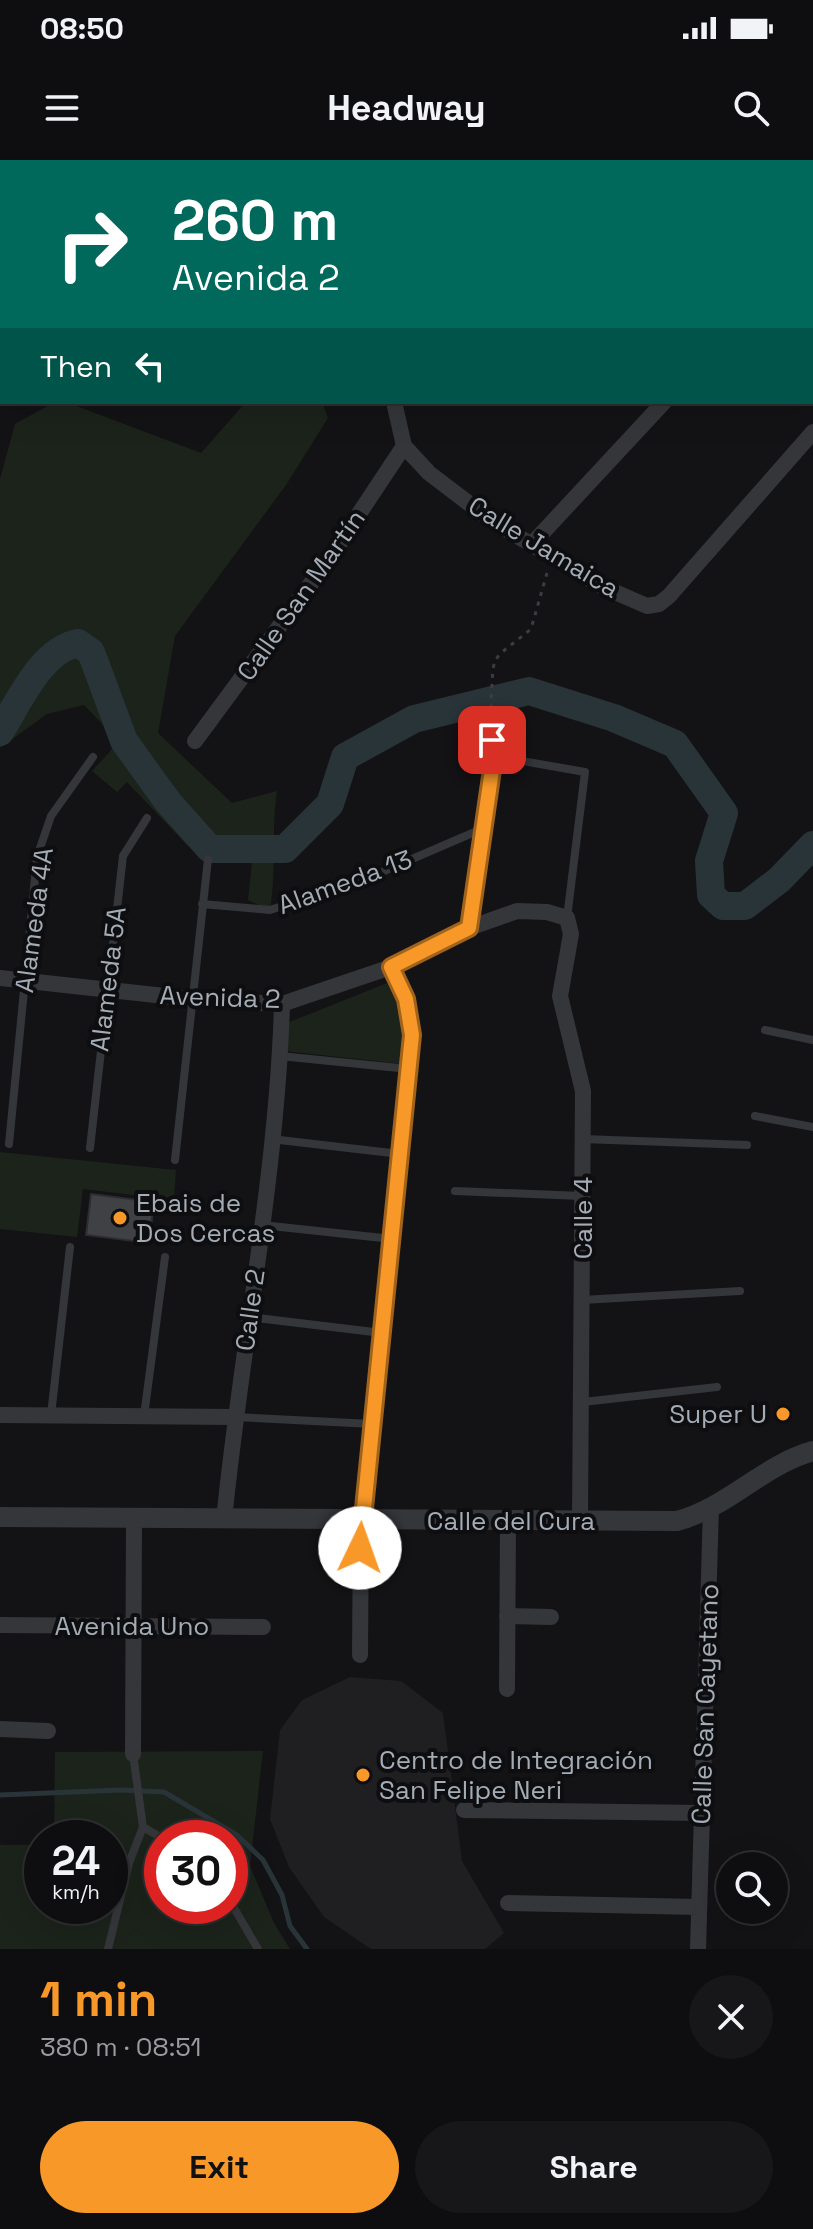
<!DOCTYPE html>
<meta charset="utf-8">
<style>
:root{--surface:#0e0e10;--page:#171719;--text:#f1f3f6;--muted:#9b9c9f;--line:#2e2e30;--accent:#f79829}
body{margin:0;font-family:"Space Grotesk",sans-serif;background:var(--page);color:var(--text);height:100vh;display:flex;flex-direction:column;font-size:30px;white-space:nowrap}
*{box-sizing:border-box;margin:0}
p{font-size:26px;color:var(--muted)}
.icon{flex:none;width:44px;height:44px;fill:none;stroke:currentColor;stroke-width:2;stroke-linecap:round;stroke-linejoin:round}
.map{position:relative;height:1789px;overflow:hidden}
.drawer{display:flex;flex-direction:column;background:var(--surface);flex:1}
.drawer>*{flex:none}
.top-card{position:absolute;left:0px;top:0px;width:814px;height:244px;box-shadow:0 8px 32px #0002,0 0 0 2px var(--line);background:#00695c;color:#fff;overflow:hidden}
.tools{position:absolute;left:716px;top:1692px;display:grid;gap:16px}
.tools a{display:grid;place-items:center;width:72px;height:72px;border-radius:50%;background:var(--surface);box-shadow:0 8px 32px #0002,0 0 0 2px var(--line);font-size:40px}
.speed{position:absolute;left:24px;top:1660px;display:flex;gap:16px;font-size:40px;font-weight:700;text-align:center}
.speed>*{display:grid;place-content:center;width:104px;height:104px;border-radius:50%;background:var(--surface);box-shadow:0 8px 32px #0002,0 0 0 2px var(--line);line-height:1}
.speed small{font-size:20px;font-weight:400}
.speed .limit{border:12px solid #d22;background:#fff;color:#111}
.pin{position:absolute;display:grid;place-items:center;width:68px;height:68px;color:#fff;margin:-34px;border-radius:16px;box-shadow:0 4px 12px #0006}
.me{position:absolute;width:88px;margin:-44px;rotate:3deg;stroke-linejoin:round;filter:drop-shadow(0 0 6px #0008)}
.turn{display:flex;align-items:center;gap:28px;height:168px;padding:0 40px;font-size:36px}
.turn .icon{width:104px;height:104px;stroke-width:2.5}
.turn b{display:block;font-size:56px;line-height:68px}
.then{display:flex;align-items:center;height:76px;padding:0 40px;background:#0003;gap:16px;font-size:30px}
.round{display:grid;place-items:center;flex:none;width:84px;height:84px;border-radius:42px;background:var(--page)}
.overview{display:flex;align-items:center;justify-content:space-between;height:136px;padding:0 40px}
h1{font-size:48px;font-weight:600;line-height:60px;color:var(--accent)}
.button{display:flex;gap:16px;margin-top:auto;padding:16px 40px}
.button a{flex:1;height:92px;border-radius:48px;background:var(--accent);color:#111;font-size:32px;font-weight:600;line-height:92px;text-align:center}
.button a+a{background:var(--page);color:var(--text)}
.status{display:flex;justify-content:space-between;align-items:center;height:56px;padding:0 40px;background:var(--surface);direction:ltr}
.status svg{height:22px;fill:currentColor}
header{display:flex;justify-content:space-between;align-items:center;height:104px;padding:0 40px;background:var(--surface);font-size:36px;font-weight:600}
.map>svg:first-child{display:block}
</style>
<div class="status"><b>08:50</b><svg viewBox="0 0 49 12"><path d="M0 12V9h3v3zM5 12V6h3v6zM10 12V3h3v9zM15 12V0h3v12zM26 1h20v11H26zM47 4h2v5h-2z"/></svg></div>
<header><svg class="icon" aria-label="menu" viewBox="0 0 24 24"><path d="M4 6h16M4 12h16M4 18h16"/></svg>Headway<svg class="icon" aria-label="search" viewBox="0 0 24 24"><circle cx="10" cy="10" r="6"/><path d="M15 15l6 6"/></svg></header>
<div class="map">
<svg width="813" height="1789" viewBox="0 0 813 1789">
<rect width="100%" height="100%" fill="#131315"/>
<path fill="#1f1f22" d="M350 1517 401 1521 443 1553 462 1701 504 1773 485 1789H371L324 1757 289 1707 270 1659 280 1570 302 1540Z"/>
<path fill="#1b231b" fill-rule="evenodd" d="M55 242H66L201 293 246 242H322L328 258 286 325 175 476 158 573 232 643 277 631C271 672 277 708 270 750L248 740 252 702 208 699 186 684 127 622 117 632 92 611 115 586 109 571 84 545 47 554 0 588V319L15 264Z
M387 823C403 850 408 872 404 904L284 891 287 863Z
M0 992 176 1010 174 1040 83 1029 77 1077 0 1069Z
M263 1591 250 1706 274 1763 290 1789H0V1685H42V1746H110V1678H54L55 1592ZM162 1678H230V1746H162Z"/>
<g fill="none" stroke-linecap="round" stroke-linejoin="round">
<path stroke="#293439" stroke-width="5" d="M0 1635 121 1630 164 1632 237 1675 263 1700 282 1735 290 1766 307 1789"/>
<path stroke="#293439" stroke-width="28" d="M0 572C19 542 41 490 78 483L91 492 124 581 168 642 210 689H285L330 644 345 597 414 559 529 531 614 558 675 584 724 653 709 701 711 735 723 746H745L779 720 813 685"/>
</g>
<path fill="#3f4145" stroke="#2d2d31" stroke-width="2" d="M91 1034 154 1042 149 1083 86 1075Z"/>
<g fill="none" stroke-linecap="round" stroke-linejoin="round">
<path stroke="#3a3d41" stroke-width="3" stroke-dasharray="4 6" stroke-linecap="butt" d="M491 548C494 488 488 505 531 469L547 413"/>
<path stroke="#34363a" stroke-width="8" d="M0 0 2 5
M37 2 38 0
M494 596 585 612 567 758
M202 744 270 750 361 721 484 668
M765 870 813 880
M280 896 409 909
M755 956 813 967
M271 979 400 994
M583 979 747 985
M9 984 37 697 51 656 93 597
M90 988 123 696 147 658
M175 1000 208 699
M455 1031 582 1036
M262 1065 392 1079
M582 1140 740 1131
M249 1157 382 1173
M583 1242 717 1227
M51 1255 70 1087
M144 1256 165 1097
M235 1257 372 1264
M361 1360 412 875 406 839 391 807
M143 1667 162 1678
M230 1741 258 1789
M108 1789 129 1703 143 1667 133 1594"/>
<path stroke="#34363a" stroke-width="16" d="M151 0 152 2
M336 0 337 2
M394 242 404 286 429 313 492 361 601 426 647 446 659 444 669 436 813 272
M532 384 664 242
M195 581 329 399 404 286
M469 768 494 596 490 563
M0 818 192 839 282 844 391 807 469 768 517 751 547 752 567 758 571 774 560 836 583 931 580 1361
M0 1255 234 1257
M224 1360C241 1188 277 1017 282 844
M507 1456 551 1457
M0 1465 263 1467
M360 1495 361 1361
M507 1529 508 1362
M0 1569 48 1571
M133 1594 134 1359
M464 1650 702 1653
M508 1743 699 1747
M698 1789 711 1347"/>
<path stroke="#34363a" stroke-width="20" d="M0 1357 677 1361C727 1348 763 1305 813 1291"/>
</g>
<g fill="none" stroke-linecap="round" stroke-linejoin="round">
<g stroke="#a1631b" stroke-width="20">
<path id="route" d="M360 1388 412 875 406 839 391 807 469 768 494 596 492 580"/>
</g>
<use href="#route" stroke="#f79829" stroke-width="14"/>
</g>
<g fill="#f79829" stroke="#0e0e10" stroke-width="3">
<circle cx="120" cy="1058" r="8"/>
<circle cx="783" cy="1254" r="8"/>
<circle cx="363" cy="1615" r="8"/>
</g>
<g text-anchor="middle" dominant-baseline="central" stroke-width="8" stroke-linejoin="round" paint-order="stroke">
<g font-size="26" fill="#a4acb6" stroke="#0e0e10">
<text transform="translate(544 387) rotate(31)">Calle Jamaica</text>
<text transform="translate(301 435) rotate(-55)">Calle San Martín</text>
<text transform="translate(345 722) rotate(-20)">Alameda 13</text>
<text transform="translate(34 760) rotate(-82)">Alameda 4A</text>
<text transform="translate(108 819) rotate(-83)">Alameda 5A</text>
<text transform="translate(220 837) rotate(2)">Avenida 2</text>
<text transform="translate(583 1058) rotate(-90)">Calle 4</text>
<text transform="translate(250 1150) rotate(-82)">Calle 2</text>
<text x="511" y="1361">Calle del Cura</text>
<text x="132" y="1466">Avenida Uno</text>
<text transform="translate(705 1544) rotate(-88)">Calle San Cayetano</text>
</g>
<g font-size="26" fill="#a4acb6" stroke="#0e0e10" text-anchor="start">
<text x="136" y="1043">Ebais de<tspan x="136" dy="30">Dos Cercas</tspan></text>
<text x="767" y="1254" text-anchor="end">Super U</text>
<text x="379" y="1600">Centro de Integración<tspan x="379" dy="30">San Felipe Neri</tspan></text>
</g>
</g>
</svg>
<div class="tools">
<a><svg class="icon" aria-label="search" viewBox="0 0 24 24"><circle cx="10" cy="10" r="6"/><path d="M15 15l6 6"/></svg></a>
</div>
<div class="speed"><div>24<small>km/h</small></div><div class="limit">30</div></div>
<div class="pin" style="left:492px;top:580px;background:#d93025"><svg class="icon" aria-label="arrive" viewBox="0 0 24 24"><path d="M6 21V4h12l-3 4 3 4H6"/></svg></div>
<svg class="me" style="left:360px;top:1388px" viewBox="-20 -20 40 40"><circle r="19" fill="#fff"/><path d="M0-13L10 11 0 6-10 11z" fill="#f79829"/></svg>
<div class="top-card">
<div class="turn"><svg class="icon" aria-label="right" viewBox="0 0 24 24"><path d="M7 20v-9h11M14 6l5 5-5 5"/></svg><div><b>260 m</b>Avenida 2</div></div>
<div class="then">Then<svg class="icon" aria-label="left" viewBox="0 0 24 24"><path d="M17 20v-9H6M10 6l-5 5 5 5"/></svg></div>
</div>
</div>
<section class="drawer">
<div class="overview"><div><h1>1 min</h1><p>380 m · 08:51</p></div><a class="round"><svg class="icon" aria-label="close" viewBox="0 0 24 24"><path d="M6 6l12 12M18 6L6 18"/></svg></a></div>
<div class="button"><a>Exit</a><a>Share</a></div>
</section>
